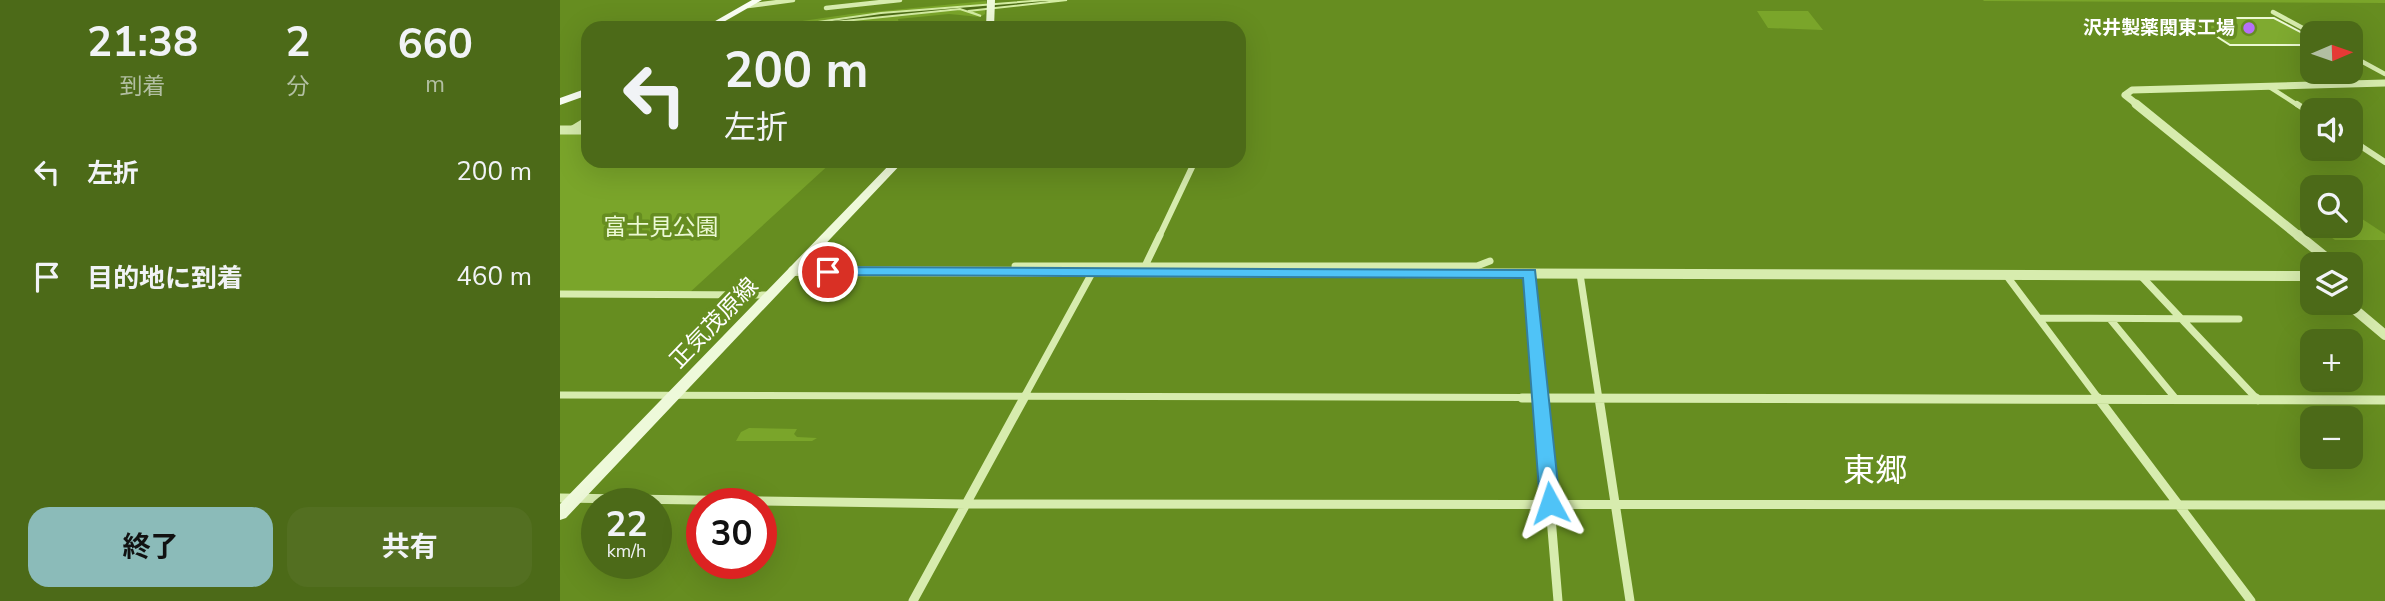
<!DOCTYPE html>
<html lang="ja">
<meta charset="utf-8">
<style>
:root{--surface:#4c6a18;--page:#536f21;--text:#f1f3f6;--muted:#b2bfa2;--accent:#8bbbb9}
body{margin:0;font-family:"Nunito Sans","Noto Sans JP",sans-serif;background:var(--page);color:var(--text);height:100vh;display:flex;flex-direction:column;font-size:26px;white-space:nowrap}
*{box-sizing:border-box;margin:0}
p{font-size:23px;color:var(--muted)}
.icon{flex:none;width:38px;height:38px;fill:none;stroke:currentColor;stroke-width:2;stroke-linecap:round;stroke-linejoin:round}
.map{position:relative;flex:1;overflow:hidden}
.details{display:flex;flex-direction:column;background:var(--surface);width:560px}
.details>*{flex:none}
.top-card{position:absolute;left:21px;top:21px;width:665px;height:147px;border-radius:21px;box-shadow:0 7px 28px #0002;background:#4c6a18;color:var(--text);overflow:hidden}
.needle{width:46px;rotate:88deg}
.fabs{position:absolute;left:1740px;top:21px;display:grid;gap:14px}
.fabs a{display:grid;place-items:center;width:63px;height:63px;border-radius:14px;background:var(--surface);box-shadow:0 7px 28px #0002;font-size:35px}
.speed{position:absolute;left:21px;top:488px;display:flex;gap:14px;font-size:35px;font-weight:700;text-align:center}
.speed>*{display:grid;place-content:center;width:91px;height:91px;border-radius:50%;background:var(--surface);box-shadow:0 7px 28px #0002;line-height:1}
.speed small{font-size:18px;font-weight:400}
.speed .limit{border:10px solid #d22;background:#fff;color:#111}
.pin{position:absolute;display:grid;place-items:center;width:60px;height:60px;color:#fff;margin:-30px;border:4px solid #fff;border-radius:50%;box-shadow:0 2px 7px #0007}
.me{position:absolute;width:77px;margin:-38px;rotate:355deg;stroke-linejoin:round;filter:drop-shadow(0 0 5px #0008)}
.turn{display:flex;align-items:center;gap:24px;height:147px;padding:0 28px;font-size:32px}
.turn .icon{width:91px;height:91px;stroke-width:2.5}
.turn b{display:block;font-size:49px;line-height:60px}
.eta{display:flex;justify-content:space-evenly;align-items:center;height:119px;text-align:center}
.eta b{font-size:42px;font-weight:700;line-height:49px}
.action{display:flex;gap:14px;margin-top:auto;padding:14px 28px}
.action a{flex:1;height:80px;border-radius:21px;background:var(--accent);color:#111;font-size:28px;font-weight:700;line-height:80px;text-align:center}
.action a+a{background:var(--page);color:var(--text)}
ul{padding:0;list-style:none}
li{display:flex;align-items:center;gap:21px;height:105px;padding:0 28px}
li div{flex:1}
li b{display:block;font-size:26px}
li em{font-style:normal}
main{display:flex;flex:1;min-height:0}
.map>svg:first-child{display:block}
</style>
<main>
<section class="details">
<div class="eta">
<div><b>21:38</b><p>到着</p></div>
<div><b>2</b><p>分</p></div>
<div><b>660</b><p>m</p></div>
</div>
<ul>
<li><svg class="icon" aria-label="left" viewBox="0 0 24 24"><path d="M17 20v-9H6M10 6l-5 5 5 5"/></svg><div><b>左折</b></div><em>200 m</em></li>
<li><svg class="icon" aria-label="arrive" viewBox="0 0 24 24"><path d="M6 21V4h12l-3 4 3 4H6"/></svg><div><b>目的地に到着</b></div><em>460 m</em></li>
</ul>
<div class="action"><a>終了</a><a>共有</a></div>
</section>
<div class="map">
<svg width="1825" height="601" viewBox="0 0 1825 601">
<rect width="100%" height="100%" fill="#668d20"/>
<path fill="#7aa52a" d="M1423 0H1825V3L1424 1Z
M426 1V5L320 13 216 28H193L291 14Z
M425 8V14L420 17 389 14 338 19 339 24 334 28H229L317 16Z
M1197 11H1248L1263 30 1208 28Z
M0 130H28V161H273L128 294H0Z
M1790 211 1825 234V240H1775L1755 226H1790Z
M189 428 237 429 234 434 237 437 257 438 252 441H176L181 432Z"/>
<path fill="#4c6c16" stroke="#d4eda2" stroke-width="2" d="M485 0H507L408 11 421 16 400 9 216 28 321 13Z"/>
<path fill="#7faa30" stroke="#ecf9d4" stroke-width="2" d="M1628 18H1714L1752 38V45H1670Z"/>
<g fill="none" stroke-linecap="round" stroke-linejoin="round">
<path stroke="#d7ecae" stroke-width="4.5" d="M188 6 233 0
M266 8 340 0
M1713 12 1752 33
M381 26 430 24
M1790 55 1825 74
M1708 86 1739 106"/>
<path stroke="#d7ecae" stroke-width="6" d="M1737 104 1752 114
M10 130 28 119
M1790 139 1825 162
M599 237 635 161"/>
<path stroke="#d7ecae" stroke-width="7" d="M455 266H917L930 261
M585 266 600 235
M970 274 981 399
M1020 274 1039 399
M1446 275 1539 399
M1581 276 1697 399
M0 294 209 295
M1479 318 1679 319
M1550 319 1616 399
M0 395 1601 399
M463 399 532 273"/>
<path stroke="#d7ecae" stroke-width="9" d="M962 398 1825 400
M981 398 998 601
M1039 398 1070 601
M1538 398 1691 601
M1696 398 1698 400
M0 498 406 504 1825 505
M353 601 464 398"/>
<path stroke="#d7ecae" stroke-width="7" d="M1579 106 1565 95 1572 90 1825 83"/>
<path stroke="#d7ecae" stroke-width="9" d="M1576 104 1740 237
M0 130H28"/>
<path stroke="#d7ecae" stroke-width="10" d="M1738 235 1774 264
M233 271 1752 276
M1787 303 1825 335"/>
<path fill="#eef9da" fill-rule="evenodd" d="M427 0H435L434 28H426Z
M333 161H344L6 518 0 520V504Z"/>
<path fill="#fafff4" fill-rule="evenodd" d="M192 0H202L153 28H143Z
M28 88V95L0 105V98Z"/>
</g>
<path fill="#4fc3f7" stroke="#337fa1" stroke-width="2" d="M268 267 975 270 1000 503 997 509 990 511 983 509 980 503 963 278 263 275 261 272 263 269Z"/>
<circle fill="#b66ff9" stroke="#668d20" stroke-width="2.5" cx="1689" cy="28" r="7"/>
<g text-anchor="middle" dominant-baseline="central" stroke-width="7" stroke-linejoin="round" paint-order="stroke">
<g font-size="19" font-weight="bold" fill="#fff" stroke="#668d20" text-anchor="end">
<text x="1675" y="28">沢井製薬関東工場</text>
</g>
<g font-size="23" fill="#ecf9d4" stroke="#668d20">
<text x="101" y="227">富士見公園</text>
</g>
<g font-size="23" fill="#fff" stroke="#668d20">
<text transform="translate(154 323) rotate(-46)">正気茂原線</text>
</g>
<g font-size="32" fill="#fff" stroke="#668d20">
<text x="1315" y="470">東郷</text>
</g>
</g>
</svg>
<div class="fabs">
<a><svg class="needle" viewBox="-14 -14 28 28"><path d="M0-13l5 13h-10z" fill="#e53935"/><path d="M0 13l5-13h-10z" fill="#b2bfa2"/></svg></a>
<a><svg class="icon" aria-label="sound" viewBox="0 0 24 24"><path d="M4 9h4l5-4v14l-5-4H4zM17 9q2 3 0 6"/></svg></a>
<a><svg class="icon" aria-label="search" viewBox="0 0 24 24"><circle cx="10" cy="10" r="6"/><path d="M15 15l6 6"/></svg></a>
<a><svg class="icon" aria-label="layers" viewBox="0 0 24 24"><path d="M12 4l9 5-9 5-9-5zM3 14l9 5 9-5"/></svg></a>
<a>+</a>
<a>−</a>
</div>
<div class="speed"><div>22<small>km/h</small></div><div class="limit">30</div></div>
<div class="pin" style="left:268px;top:272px;background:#d93025"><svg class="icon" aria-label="arrive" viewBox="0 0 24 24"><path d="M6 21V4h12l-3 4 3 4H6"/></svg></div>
<svg class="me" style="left:990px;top:503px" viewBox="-20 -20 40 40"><path d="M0-17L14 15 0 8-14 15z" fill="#4fc3f7" stroke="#fff" stroke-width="4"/></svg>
<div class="top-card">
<div class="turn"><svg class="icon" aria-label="left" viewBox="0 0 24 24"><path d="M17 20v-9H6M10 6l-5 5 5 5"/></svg><div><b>200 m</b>左折</div></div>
</div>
</div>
</main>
